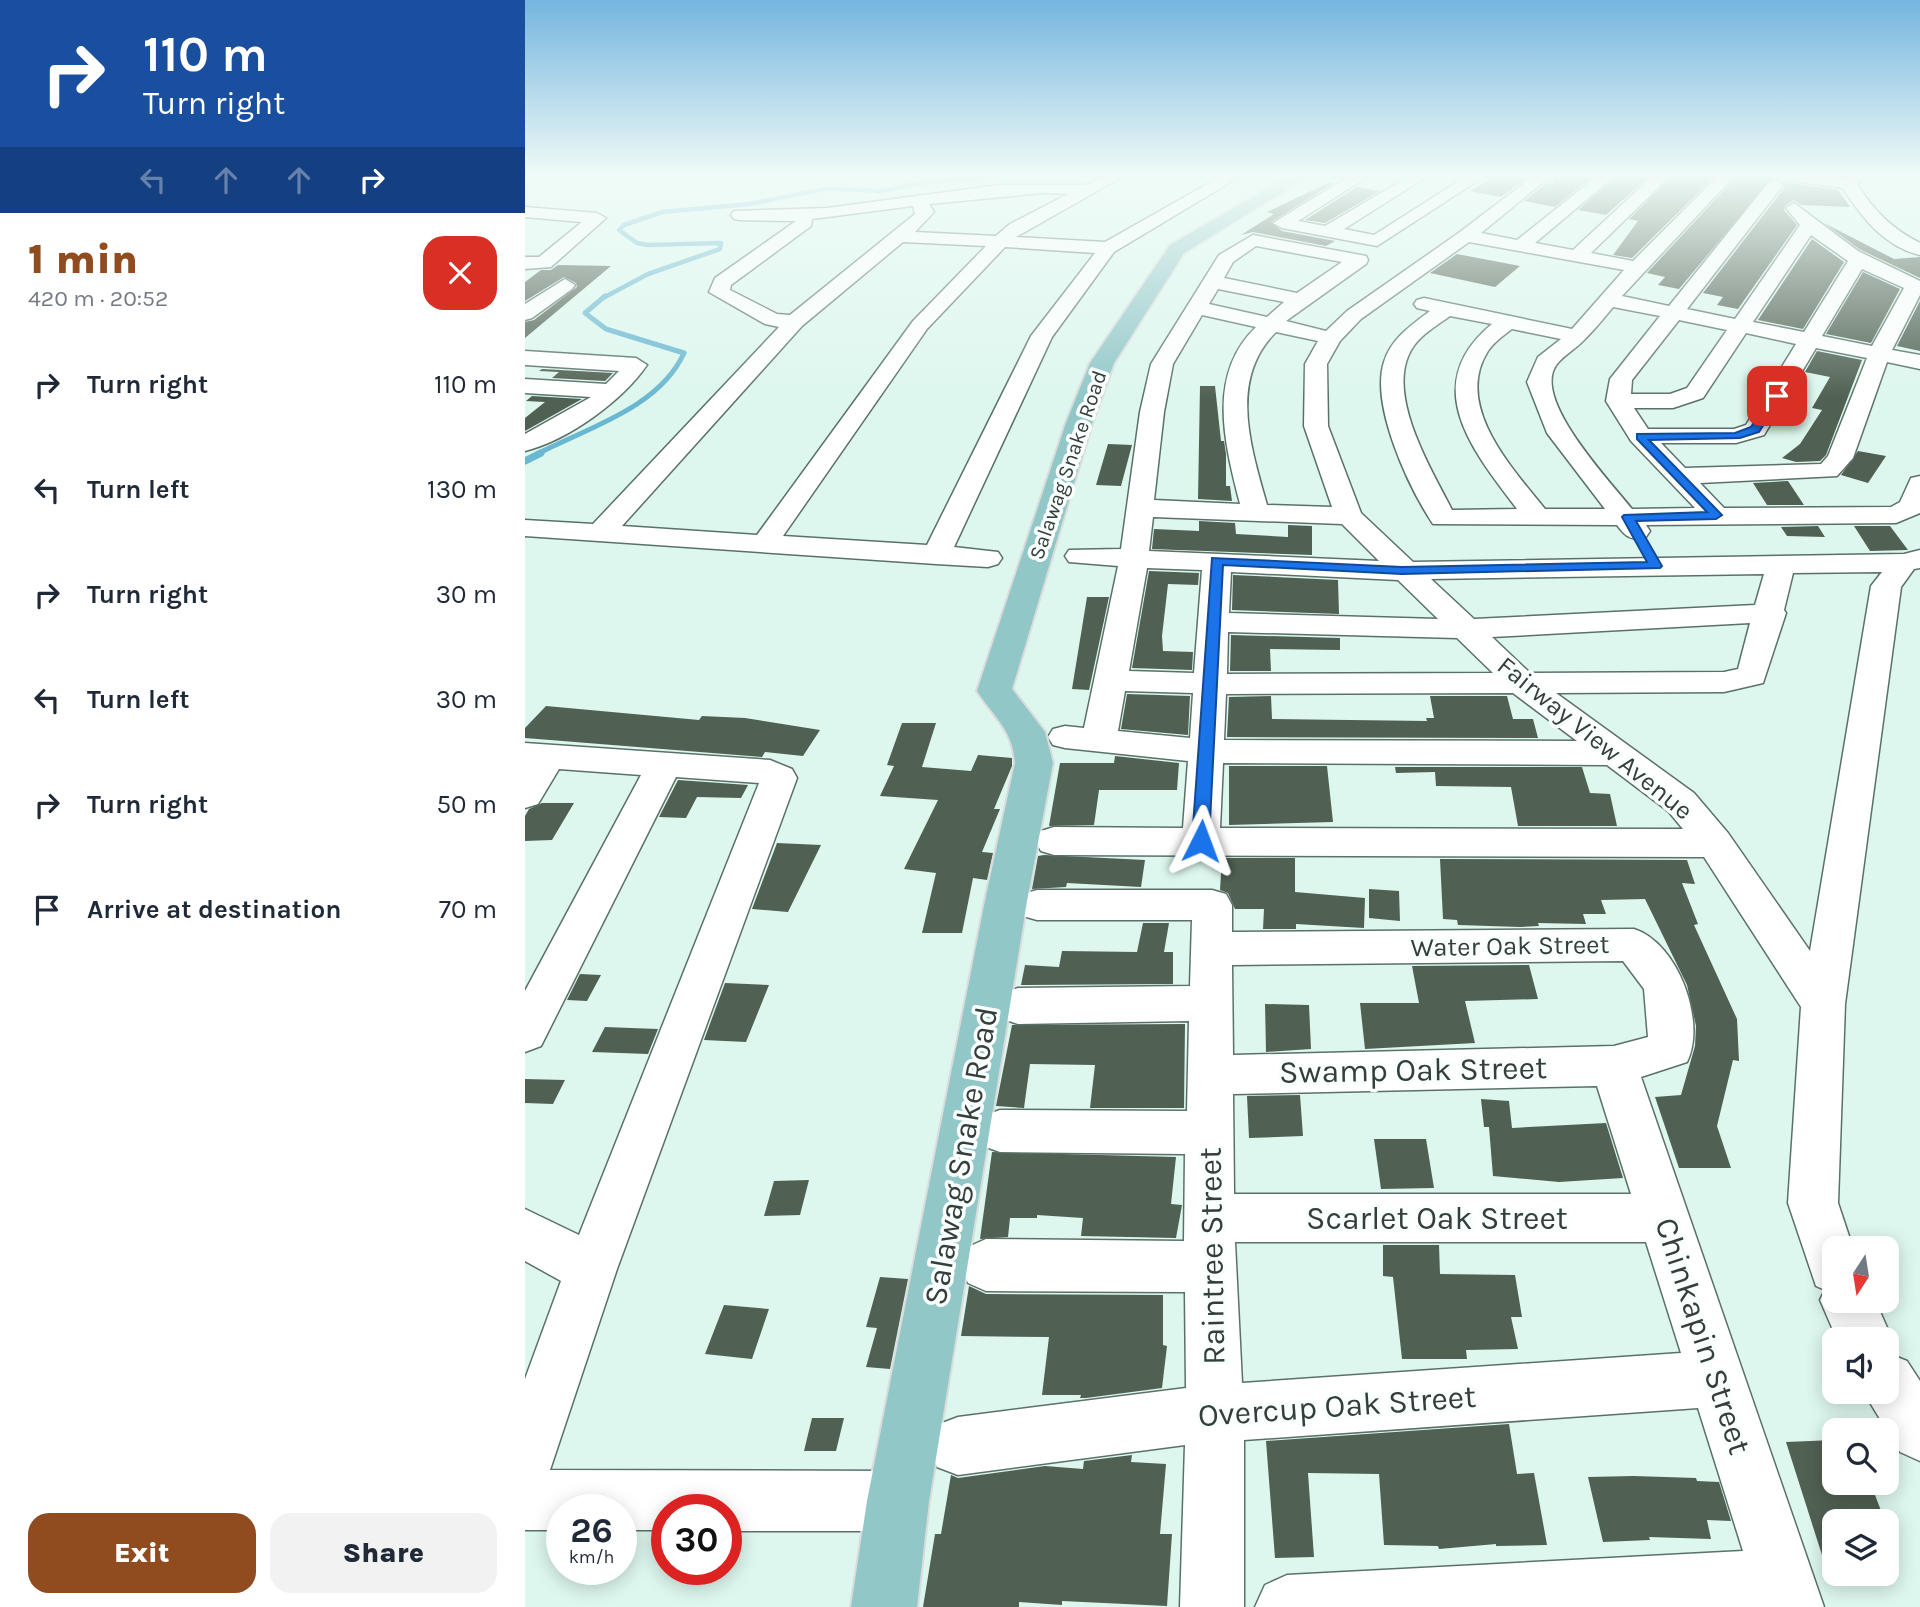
<!DOCTYPE html>
<meta charset="utf-8">
<style>
:root{--surface:#fff;--page:#f2f2f3;--text:#1f2937;--muted:#747a83;--accent:#904c1f}
body{margin:0;font-family:Karla,sans-serif;background:var(--page);color:var(--text);height:100vh;display:flex;flex-direction:column;font-size:26px;white-space:nowrap}
*{box-sizing:border-box;margin:0}
p{font-size:23px;color:var(--muted)}
.icon{flex:none;width:38px;height:38px;fill:none;stroke:currentColor;stroke-width:2;stroke-linecap:round;stroke-linejoin:round}
.map{position:relative;flex:1;overflow:hidden}
.drawer{display:flex;flex-direction:column;background:var(--surface);width:525px}
.drawer>*{flex:none}
.hud{background:#1a4fa0;color:#fff;overflow:hidden}
.needle{width:46px;rotate:192deg}
.controls{position:absolute;left:1297px;top:1236px;display:grid;gap:14px}
.controls a{display:grid;place-items:center;width:77px;height:77px;border-radius:14px;background:var(--surface);box-shadow:0 4px 18px #0003;font-size:35px}
.speed{position:absolute;left:21px;top:1494px;display:flex;gap:14px;font-size:35px;font-weight:700;text-align:center}
.speed>*{display:grid;place-content:center;width:91px;height:91px;border-radius:50%;background:var(--surface);box-shadow:0 4px 18px #0003;line-height:1}
.speed small{font-size:18px;font-weight:400}
.speed .limit{border:10px solid #d22;background:#fff;color:#111}
.pin{position:absolute;display:grid;place-items:center;width:60px;height:60px;color:#fff;margin:-30px;border-radius:14px;box-shadow:0 4px 10px #0006}
.me{position:absolute;width:77px;margin:-38px;rotate:3deg;stroke-linejoin:round;filter:drop-shadow(0 0 5px #0008)}
.turn{display:flex;align-items:center;gap:24px;height:147px;padding:0 28px;font-size:32px}
.turn .icon{width:91px;height:91px;stroke-width:2.5}
.turn b{display:block;font-size:49px;line-height:60px}
.lanes{display:flex;align-items:center;height:66px;padding:0 28px;background:#0003;justify-content:center;gap:35px;direction:ltr}
.lanes .off{opacity:.35}
.round{display:grid;place-items:center;flex:none;width:74px;height:74px;border-radius:21px;background:var(--page)}
.headline{display:flex;align-items:center;justify-content:space-between;height:119px;padding:0 28px}
h1{font-size:42px;font-weight:800;line-height:52px;color:var(--accent)}
.primary-button{display:flex;gap:14px;margin-top:auto;padding:14px 28px}
.primary-button a{flex:1;height:80px;border-radius:21px;background:var(--accent);color:#fff;font-size:28px;font-weight:800;line-height:80px;text-align:center}
.primary-button a+a{background:var(--page);color:var(--text)}
ul{padding:0;list-style:none}
li{display:flex;align-items:center;gap:21px;height:105px;padding:0 28px}
li div{flex:1}
li b{display:block;font-size:26px}
li em{font-style:normal}
main{display:flex;flex:1;min-height:0}
.map>svg:first-child{display:block}
</style>
<main>
<section class="drawer">
<div class="hud">
<div class="turn"><svg class="icon" aria-label="right" viewBox="0 0 24 24"><path d="M7 20v-9h11M14 6l5 5-5 5"/></svg><div><b>110 m</b>Turn right</div></div>
<div class="lanes"><svg class="icon off" aria-label="left" viewBox="0 0 24 24"><path d="M17 20v-9H6M10 6l-5 5 5 5"/></svg><svg class="icon off" aria-label="ahead" viewBox="0 0 24 24"><path d="M12 20V5M6 11l6-6 6 6"/></svg><svg class="icon off" aria-label="ahead" viewBox="0 0 24 24"><path d="M12 20V5M6 11l6-6 6 6"/></svg><svg class="icon" aria-label="right" viewBox="0 0 24 24"><path d="M7 20v-9h11M14 6l5 5-5 5"/></svg></div>
</div>
<div class="headline"><div><h1>1 min</h1><p>420 m · 20:52</p></div><a class="round" style="background:#d93025;color:#fff"><svg class="icon" aria-label="close" viewBox="0 0 24 24"><path d="M6 6l12 12M18 6L6 18"/></svg></a></div>
<ul>
<li><svg class="icon" aria-label="right" viewBox="0 0 24 24"><path d="M7 20v-9h11M14 6l5 5-5 5"/></svg><div><b>Turn right</b></div><em>110 m</em></li>
<li><svg class="icon" aria-label="left" viewBox="0 0 24 24"><path d="M17 20v-9H6M10 6l-5 5 5 5"/></svg><div><b>Turn left</b></div><em>130 m</em></li>
<li><svg class="icon" aria-label="right" viewBox="0 0 24 24"><path d="M7 20v-9h11M14 6l5 5-5 5"/></svg><div><b>Turn right</b></div><em>30 m</em></li>
<li><svg class="icon" aria-label="left" viewBox="0 0 24 24"><path d="M17 20v-9H6M10 6l-5 5 5 5"/></svg><div><b>Turn left</b></div><em>30 m</em></li>
<li><svg class="icon" aria-label="right" viewBox="0 0 24 24"><path d="M7 20v-9h11M14 6l5 5-5 5"/></svg><div><b>Turn right</b></div><em>50 m</em></li>
<li><svg class="icon" aria-label="arrive" viewBox="0 0 24 24"><path d="M6 21V4h12l-3 4 3 4H6"/></svg><div><b>Arrive at destination</b></div><em>70 m</em></li>
</ul>
<div class="primary-button"><a>Exit</a><a>Share</a></div>
</section>
<div class="map">
<svg width="1395" height="1607" viewBox="0 0 1395 1607">
<rect width="100%" height="100%" fill="#ddf7ee"/>
<g fill="none" stroke-linecap="round" stroke-linejoin="round">
<path stroke="#6ab7d1" stroke-width="4.5" d="M78 298 123 274 195 249 196 243 123 245 112 243 94 230 99 225 137 212 225 204 303 188 355 191 407 181 446 180 473 174"/>
<path stroke="#6ab7d1" stroke-width="5" d="M12 454C62 428 134 408 159 353L81 329 60 313 80 296"/>
<path stroke="#6ab7d1" stroke-width="7" d="M0 461 16 453"/>
</g>
<path fill="#506052" d="M974 174 1000 179 976 197 945 191Z
M1030 174H1071L1030 207 999 201 1022 183 1029 184Z
M1094 174H1127L1081 215 1053 210Z
M1149 174H1192L1107 258 1088 255 1113 221 1104 219Z
M1214 174 1247 178 1154 289 1133 285 1140 277 1122 273Z
M805 182 809 183 746 222 757 231 810 241 801 246 728 232 716 235 749 214 742 212Z
M1258 182 1313 190 1325 207 1276 205 1269 200 1260 206 1259 210 1272 225 1213 309 1192 305 1198 297 1178 293 1260 187Z
M832 187 855 191 800 223 780 220Z
M1299 223 1369 259 1395 257V278L1334 249Z
M1287 239 1319 262 1278 329 1233 320Z
M932 254 995 266 970 287 905 273Z
M33 265 86 266 0 338V322L9 320 52 287 51 283 39 277 0 301V282L16 270H26Z
M1338 272 1375 289 1346 343 1301 334Z
M1395 301V351L1372 346Z
M1292 351 1337 360 1301 455 1295 461 1271 462 1257 458 1275 444 1297 410 1287 408 1305 377 1280 372Z
M17 369 88 373 80 381 27 378 34 372 14 371Z
M675 386H690L696 441H699L701 454V486H705L707 501 673 499Z
M7 396 57 399 0 431V418L20 402 1 401Z
M583 444 607 445 596 486 571 485Z
M1333 451 1361 456 1343 483 1316 475Z
M1263 481 1279 505H1242L1228 483Z
M674 521 710 523 711 534 763 537V525L787 526V555L627 549 629 529 674 531Z
M1293 526 1300 537 1262 536 1256 527Z
M1329 526H1365L1383 550 1345 551Z
M624 571 674 573 673 585 643 584 637 636 638 651 668 652 667 670 607 668Z
M708 575 813 580 814 614 707 610Z
M562 597H584L564 690 547 689Z
M706 635 815 638V650L745 649 746 671H705Z
M602 694 665 696 663 735 596 729Z
M746 696 747 719 902 721 901 718H909L905 696H982L988 719H1008L1013 738 702 737 704 697Z
M21 706 174 720 177 716 220 718 295 730 278 756 240 752 237 757 0 738V728Z
M377 723H411L397 767 446 771 453 755 487 758V766L469 809H475L457 852 468 853 462 880 448 878 437 933H397L411 873 379 869 413 800 355 796 369 766 362 765Z
M590 756 654 763 652 790H574L569 825 524 826 535 763H589Z
M704 766H802L808 822 704 825Z
M870 767H1057L1065 793 1085 794 1092 826H993L986 787 911 786 910 772 871 773Z
M153 780 223 785 216 798 172 797 161 818 134 817Z
M17 803H49L27 840 0 841V816L4 809Z
M252 843 296 845 263 912 227 909Z
M519 855 620 860 616 887 542 883 541 887 507 889 513 856Z
M697 858H770V892L840 898 839 928 771 924V929H738L739 909H710L703 893 695 890Z
M915 859 1162 860 1170 884 1157 883 1173 924 1169 925 1212 1019 1214 1061 1208 1060 1192 1126 1206 1168H1154L1130 1097 1156 1095 1170 1046 1171 1026 1162 985 1120 899 1076 900 1081 914H1058L1061 924 1013 923 1014 926 995 927 933 925 932 920 918 919Z
M844 889 874 891 875 921 844 918Z
M618 923H644L639 952H648V984L496 985 500 965 534 967 537 951 612 952Z
M1004 965 1013 999 940 1001 950 1043 840 1049 835 1003H894L887 966Z
M55 974 76 975 62 1001 42 1000Z
M200 983 244 985 221 1042 179 1040Z
M740 1004 784 1005 786 1049 741 1052Z
M660 1024 659 1108H565L570 1065 505 1064 499 1108 471 1106 487 1025Z
M80 1027 133 1029 123 1054 67 1052Z
M0 1079 40 1080 28 1104 0 1103Z
M775 1095 778 1136 724 1138 722 1096Z
M956 1099 984 1101 987 1128 1081 1123 1098 1178 1034 1182 968 1176 964 1127H959Z
M849 1139H901L909 1188 856 1189Z
M467 1152 651 1157 646 1204 657 1205 651 1238 556 1236 558 1218 512 1215V1218H485L483 1237 455 1239Z
M284 1180 275 1215 239 1216 249 1181Z
M858 1245H914L915 1274 990 1275 997 1317H986L993 1349 941 1350 942 1359H877L868 1277 858 1276Z
M355 1277 383 1279 365 1369 341 1367 352 1328 341 1327Z
M444 1286 461 1294 638 1295V1345L642 1346 637 1388 561 1398H555L556 1395H517L524 1337 436 1336Z
M199 1305 244 1309 227 1359 180 1354Z
M287 1418H319L311 1451H279Z
M984 1424 992 1474 1009 1473 1022 1545 971 1546V1544L914 1549 913 1546 859 1545 854 1474 783 1473 789 1557 750 1558 741 1441Z
M1309 1440V1482H1345L1360 1521H1309V1576L1304 1577 1261 1442Z
M607 1455 606 1462 641 1464 635 1534H647L642 1606 537 1601V1605L494 1602V1607H398L410 1534H416L426 1475 433 1478 520 1466 558 1469 559 1461Z
M1109 1476 1171 1478 1172 1481 1194 1482 1206 1521 1182 1520 1186 1539 1124 1537 1125 1540 1078 1542 1063 1477Z"/>
<g fill="none" stroke-linecap="round" stroke-linejoin="round">
<g stroke="#5a716a" stroke-width="3">
<path id="minor" d="M583 174H602L491 237 580 242 700 174H719L589 252 527 337 429 547 473 552 477 558 473 564 463 567 411 564 0 536V520L68 524 254 327 240 324 184 292 190 278 271 221 215 220 209 219 206 215 209 211 302 208 474 185H561ZM518 193 543 194 485 224 471 236 390 232 409 212 404 204ZM388 206 390 214 265 315 252 314 205 290 206 285 286 226 287 219ZM378 242 461 246 388 321 232 535 97 526 277 326ZM480 247 570 253 506 336 402 545 258 536 402 329Z
M828 174H847L773 221 800 226 888 174H906L819 229 849 235 945 174H963L852 246 757 228 748 223Z
M1011 174H1028L956 233 992 240 1075 174H1092L1010 243 1048 250 1130 174H1147L1066 253 1108 261 1195 174H1211L1097 296 1144 306 1244 182 1250 180 1258 185 1162 309 1210 319 1275 225 1261 208 1269 203 1333 251 1395 281V295L1367 350 1395 355V369L1362 362 1328 458 1312 476 1175 483 1199 508 1366 507 1375 502 1386 478 1395 476V513L1371 523 1121 525 1125 531 1121 537C1106 541 1101 537 1092 525L908 524C884 488 845 405 859 362 866 339 886 325 905 311L892 308 889 304 892 300 899 298 1047 329 1099 270 944 242 836 319 815 341 802 364 803 426 836 513 888 562 1379 554 1395 550V568L1389 569 1376 587 1320 1004 1313 1203 1328 1248H1309V1300H1350L1367 1339 1362 1353V1339H1312L1295 1300 1300 1290 1291 1286 1263 1203 1276 1007 1179 857 529 855 516 851 510 841 516 831 529 827 658 828 663 761 540 748 528 745 523 737 528 729 540 726 559 728 593 566 544 562 540 556 544 550 596 549 615 412 626 364 694 255 728 235 841 256 843 260 841 264 761 321 801 331 822 311 935 232ZM1286 235 1323 261 1279 332 1228 322ZM731 246 817 262 772 293 699 278 708 262ZM1337 269 1379 288 1347 346 1297 336ZM693 289 759 302 742 317 684 304ZM1088 307 1135 316 1085 379 1081 401 1106 441 1170 508 1107 509C1086 482 1005 398 1032 364 1039 355 1052 348 1060 339 1070 329 1079 318 1088 307ZM677 315 731 327C681 375 700 445 715 504L629 500 639 412 648 364ZM925 316 967 324C893 385 948 451 992 509L927 510C906 468 855 387 891 343 900 332 914 324 925 316ZM1154 320 1202 330 1162 388 1145 394H1106L1107 380ZM987 329 1036 339 1013 357 1002 382 1022 433 1080 509H1020C988 469 928 406 963 351 969 342 979 335 987 329ZM751 332 793 341 780 364 779 426 807 507 742 505C726 448 703 379 751 332ZM1221 333 1271 344 1221 425 1209 429H1123L1109 408H1148L1178 398ZM1291 348 1342 358 1303 456 1296 464 1160 468 1136 443H1211L1239 435ZM628 517 817 524 854 561 624 551ZM622 568 677 570 669 673 604 671ZM706 572 873 580 913 619 704 613ZM1357 572 1346 586 1285 951 1203 833 1169 793 1031 693 1199 692 1238 683 1261 613 1259 610 1268 573ZM1239 574 1230 605 949 619 906 579ZM1225 623 1213 669 1199 672 1005 673 967 637ZM703 632 932 638 968 673 702 674ZM600 691 668 693 665 738 593 731ZM988 693 1052 741 699 740 701 694ZM698 763 1082 765 1143 811 1158 829 695 828Z
M1247 174H1285L1320 179 1324 174H1340L1332 184C1349 211 1367 229 1395 243V255C1360 247 1336 217 1318 188L1255 179Z
M0 207 72 213 81 218 26 267 0 269V257H14L57 222 0 217Z
M40 279 50 285 47 289 7 318 0 320V304Z
M0 351 111 358 122 365C98 400 44 440 0 451V434L66 397 0 393V379L81 384 94 371 0 365Z
M0 743 245 760 267 769 272 778 92 1269 25 1470 373 1471 394 1480 403 1501 394 1522 373 1531H201V1510H142V1530H96V1510H37V1530H0V1379L36 1281 0 1261V1209L54 1235 234 783 151 777 16 1046 0 1052V991L116 775 34 769 13 804 0 808Z
M512 890H687L701 894 707 905V932L1109 929C1153 943 1182 1022 1162 1062L1116 1077 1299 1607H730L740 1585 762 1575 1218 1551 1173 1408 719 1440V1607H655L660 1445 433 1475 412 1467 404 1446 412 1425 433 1417 661 1388 660 1292 461 1291 443 1283 435 1265 443 1247 461 1239 659 1241 660 1154 475 1152 458 1146 451 1131 458 1116 475 1110 662 1111 664 1021 493 1024 478 1019 471 1006 478 993 493 988 665 986 667 920H512L498 916 492 905 498 894ZM1098 961 1119 989 1123 1037 1089 1046 708 1055 707 965ZM1072 1086 1106 1194H709L708 1094ZM710 1242H1121L1156 1353 717 1383Z
M1362 1353 1382 1361 1395 1381V1461L1375 1452 1338 1391H1362Z"/>
</g>
<g stroke="#dadcdc" stroke-width="4">
<path id="major" d="M768 174H787L659 253 589 363 567 423 487 689 520 732 528 763 502 901 404 1501 392 1607H326L342 1501 460 901 490 763C488 730 469 717 452 691L541 423 565 363 645 245Z"/>
</g>
<use href="#minor" fill="#fff" fill-rule="evenodd"/>
<use href="#major" fill="#92c7c8" fill-rule="evenodd"/>
</g>
<linearGradient id="sky" x2="0" y2="1"><stop stop-color="#75b5df"/><stop offset="0.44" stop-color="#f0fbf7"/><stop offset="1" stop-color="#f0fbf7" stop-opacity="0"/></linearGradient>
<rect width="1395" height="399" fill="url(#sky)"/>
<path fill="#1a73e8" stroke="#114b97" stroke-width="2" d="M1248 394 1257 396 1234 432 1215 438 1124 440 1197 515 1191 519 1111 521 1137 566 1135 568 877 574 698 565 684 841 676 846 670 845 667 841 687 558 877 567 1122 562 1097 517 1099 515 1182 512 1112 439V434L1210 433 1226 427Z"/>
<g text-anchor="middle" dominant-baseline="central" stroke-width="7" stroke-linejoin="round" paint-order="stroke">
<g font-size="21" fill="#343e3b" stroke="#f9fffd">
<text transform="translate(543 465) rotate(-71)">Salawag Snake Road</text>
</g>
<g font-size="26" fill="#343e3b" stroke="#f9fffd">
<text transform="translate(1070 738) rotate(39)">Fairway View Avenue</text>
<text transform="translate(985 946) rotate(-1)">Water Oak Street</text>
</g>
<g font-size="32" fill="#343e3b" stroke="#f9fffd">
<text transform="translate(888 1070) rotate(-1)">Swamp Oak Street</text>
<text transform="translate(436 1156) rotate(-80)">Salawag Snake Road</text>
<text x="912" y="1218">Scarlet Oak Street</text>
<text transform="translate(687 1256) rotate(-91)">Raintree Street</text>
<text transform="translate(1178 1336) rotate(72)">Chinkapin Street</text>
<text transform="translate(812 1406) rotate(-4)">Overcup Oak Street</text>
</g>
</g>
</svg>
<div class="controls">
<a><svg class="needle" viewBox="-14 -14 28 28"><path d="M0-13l5 13h-10z" fill="#e53935"/><path d="M0 13l5-13h-10z" fill="#747a83"/></svg></a>
<a><svg class="icon" aria-label="sound" viewBox="0 0 24 24"><path d="M4 9h4l5-4v14l-5-4H4zM17 9q2 3 0 6"/></svg></a>
<a><svg class="icon" aria-label="search" viewBox="0 0 24 24"><circle cx="10" cy="10" r="6"/><path d="M15 15l6 6"/></svg></a>
<a><svg class="icon" aria-label="layers" viewBox="0 0 24 24"><path d="M12 4l9 5-9 5-9-5zM3 14l9 5 9-5"/></svg></a>
</div>
<div class="speed"><div>26<small>km/h</small></div><div class="limit">30</div></div>
<div class="pin" style="left:1252px;top:396px;background:#d93025"><svg class="icon" aria-label="arrive" viewBox="0 0 24 24"><path d="M6 21V4h12l-3 4 3 4H6"/></svg></div>
<svg class="me" style="left:676px;top:841px" viewBox="-20 -20 40 40"><path d="M0-17L14 15 0 8-14 15z" fill="#1a73e8" stroke="#fff" stroke-width="4"/></svg>
</div>
</main>
